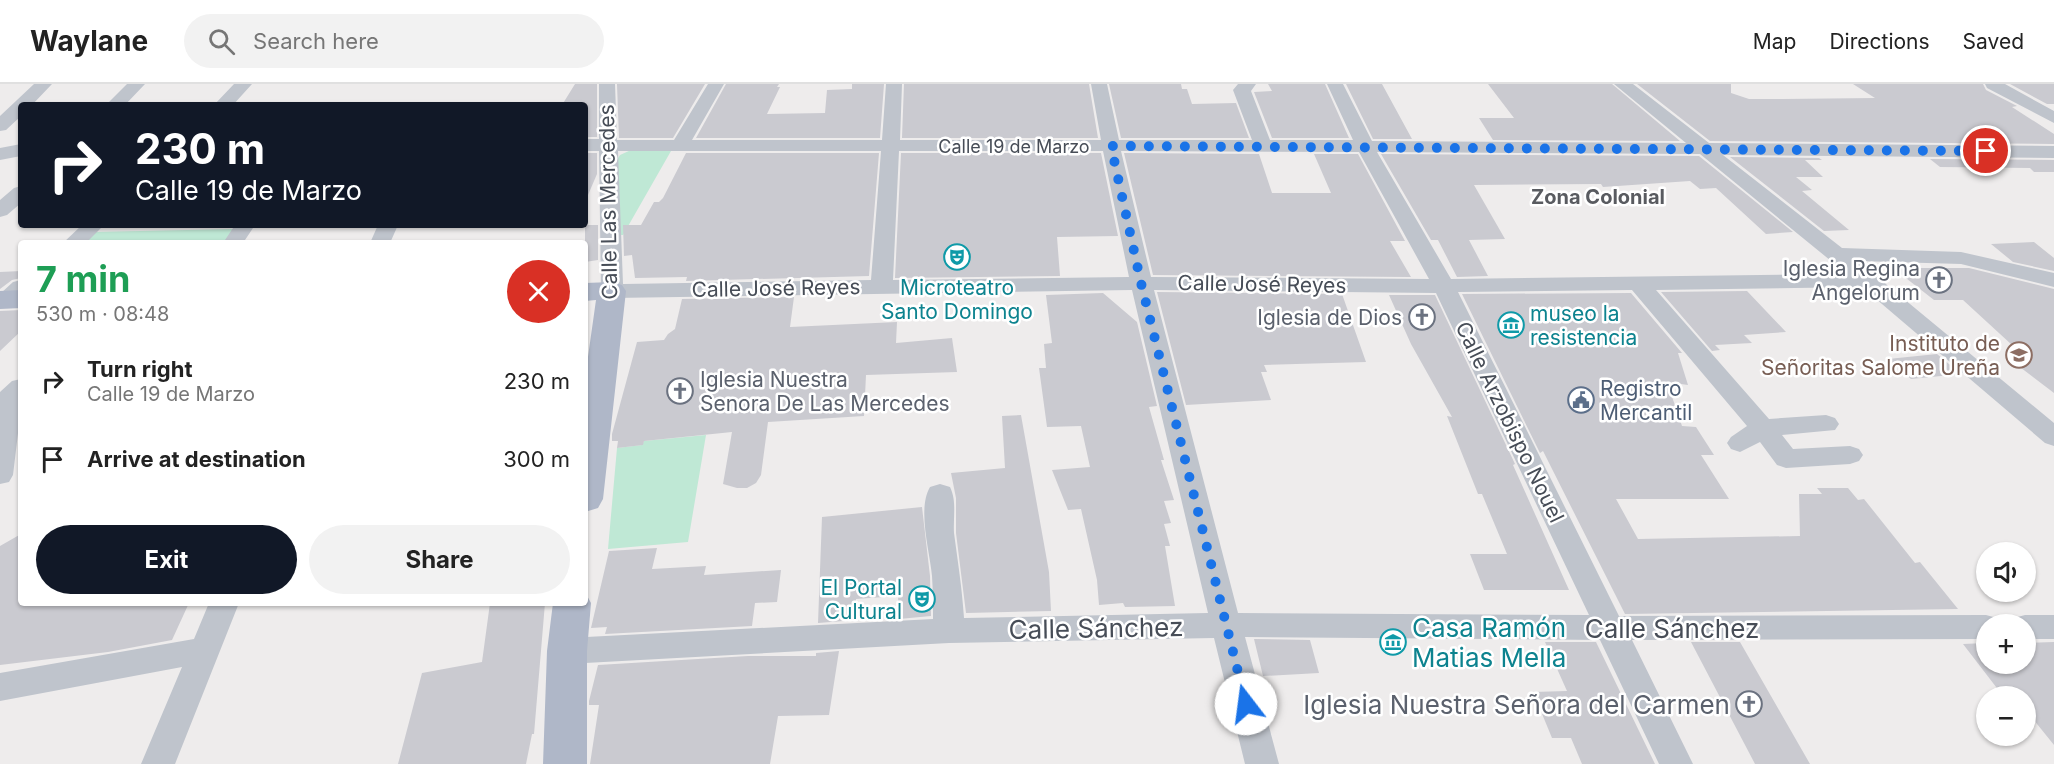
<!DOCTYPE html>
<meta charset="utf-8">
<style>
:root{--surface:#fff;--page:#f2f2f2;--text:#222;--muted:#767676;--line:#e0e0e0;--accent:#111827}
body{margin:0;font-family:Inter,sans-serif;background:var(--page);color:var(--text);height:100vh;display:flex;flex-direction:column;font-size:22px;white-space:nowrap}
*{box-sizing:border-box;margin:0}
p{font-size:20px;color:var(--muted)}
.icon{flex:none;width:33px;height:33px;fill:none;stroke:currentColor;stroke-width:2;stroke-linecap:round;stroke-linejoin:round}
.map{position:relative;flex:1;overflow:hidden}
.drawer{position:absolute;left:18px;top:156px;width:570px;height:366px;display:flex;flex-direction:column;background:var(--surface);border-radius:6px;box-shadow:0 2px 4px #0004}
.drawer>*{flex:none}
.hud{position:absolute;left:18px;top:18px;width:570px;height:126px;border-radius:6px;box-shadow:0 2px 4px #0004;background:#111827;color:#fff;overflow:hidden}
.tools{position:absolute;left:1976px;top:458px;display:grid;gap:12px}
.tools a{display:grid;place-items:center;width:60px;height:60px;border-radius:50%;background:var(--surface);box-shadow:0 2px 4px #0004;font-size:30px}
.pin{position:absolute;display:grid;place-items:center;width:51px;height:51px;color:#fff;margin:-26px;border:3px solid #fff;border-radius:50%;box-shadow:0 2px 6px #0007}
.me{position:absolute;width:66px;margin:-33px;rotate:345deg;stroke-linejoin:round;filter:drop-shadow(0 0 4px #0008)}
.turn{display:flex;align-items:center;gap:21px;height:126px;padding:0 18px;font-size:27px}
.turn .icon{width:78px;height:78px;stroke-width:2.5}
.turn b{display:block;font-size:42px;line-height:51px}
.round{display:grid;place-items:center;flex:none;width:63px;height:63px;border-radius:32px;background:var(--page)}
.head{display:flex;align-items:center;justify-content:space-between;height:102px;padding:0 18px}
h1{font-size:36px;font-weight:700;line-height:45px;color:#1e9e55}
.cta{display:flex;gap:12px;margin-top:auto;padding:12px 18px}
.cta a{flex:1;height:69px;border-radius:36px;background:var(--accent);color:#fff;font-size:24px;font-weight:700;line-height:69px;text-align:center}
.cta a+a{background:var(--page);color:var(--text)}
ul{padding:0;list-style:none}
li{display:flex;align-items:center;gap:18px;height:78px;padding:0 18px}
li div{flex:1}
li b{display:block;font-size:22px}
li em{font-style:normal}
header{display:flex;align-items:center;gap:36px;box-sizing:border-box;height:84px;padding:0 30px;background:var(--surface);border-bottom:2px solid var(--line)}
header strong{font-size:28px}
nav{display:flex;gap:33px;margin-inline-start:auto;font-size:21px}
.search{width:420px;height:54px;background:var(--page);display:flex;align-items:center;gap:15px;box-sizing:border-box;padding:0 21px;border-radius:33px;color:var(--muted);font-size:22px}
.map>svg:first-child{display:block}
</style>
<header>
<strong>Waylane</strong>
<div class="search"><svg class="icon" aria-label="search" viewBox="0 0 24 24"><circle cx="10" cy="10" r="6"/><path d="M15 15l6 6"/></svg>Search here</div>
<nav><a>Map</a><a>Directions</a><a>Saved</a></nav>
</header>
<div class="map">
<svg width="2054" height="680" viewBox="0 0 2054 680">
<rect width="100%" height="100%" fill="#eeecec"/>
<path fill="#bfe8d5" d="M631 66 671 67 623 151H616L617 76 620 71Z
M234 145 224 159H81L93 148Z
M706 351 688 458 608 465 617 364 642 361 644 357Z"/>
<path fill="#cacad0" d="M575 0H597V53H585V21H562Z
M617 0H705L673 54H619Z
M726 0H779L777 3H780L767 30 825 29 827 6 852 5V0H884L880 54H696Z
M904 0H1089L1098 54H902Z
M1109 0H1181L1182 5H1187L1192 20 1236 19 1249 54H1121Z
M1268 0H1325L1349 54H1272L1254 8 1272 7Z
M1346 0H1382L1412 55H1373Z
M1488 0H1612L1680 57 1493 56 1479 34H1514Z
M1637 0H1731V9L1749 15H1783L1875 14 1853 0H1983L1986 6 2017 22 2012 23 2054 50V60L1710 57Z
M2010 0H2054V20H2047Z
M585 69H597V90L585 118Z
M686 69H879L869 192 686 197 687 193 635 194 632 171 624 172 623 141H641L654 118H659L663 114Z
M901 69H1101L1118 152 1057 153 1060 192 895 194Z
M1124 69 1259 70 1272 109H1331L1314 70H1358L1405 157H1390L1411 193 1153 191Z
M1381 70 1699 72 1793 148 1766 150 1716 104 1700 105 1690 97 1603 103 1601 100 1474 101 1505 155 1469 156 1488 192 1457 193 1438 156H1431Z
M1730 73 1819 74 1822 76H1805L1823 93H1796L1812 106 1802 107 1849 146 1824 147Z
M1930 75 2054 76V88H2034L2030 84 1940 83Z
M585 141H598V176L585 178Z
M2034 158 2054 174V187L2013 178 1991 160Z
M1893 184H1969L2054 205V309L2008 274 2024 272 1963 216H1934Z
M21 187V194L12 196 0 205V188Z
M1747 207 1786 248 1744 251 1752 259 1715 261 1720 266 1712 267 1661 208Z
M1157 208 1342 210 1366 278 1264 281 1267 288H1261L1271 316 1186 321Z
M1103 209 1137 238 1157 322 1149 323 1164 376H1161L1174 416 1164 417 1171 439 1164 440 1170 462H1165L1175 522 1125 523 1123 519 1099 521 1097 496 1081 425 1068 426 1052 386 1090 383 1081 342 1047 343 1039 284H1046L1044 260 1052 259 1046 211Z
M1631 209 1682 269H1678L1688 301 1667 298 1682 342 1696 343 1714 371H1701L1729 415H1616L1638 455 1800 452 1799 410H1822L1817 404H1848L1858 416 1864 415 1915 479 1920 478 1958 525 1625 530 1543 367 1540 369 1462 210Z
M1389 211H1435L1515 380 1513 381 1569 506H1484L1470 470H1507L1482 410H1478L1447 332 1452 333 1411 260Z
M794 213 790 243 897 238 896 259 952 254 957 288 866 291 864 332 768 338 761 391 756 399 747 404H737L723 400 732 348 644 357 643 361 617 364 618 357H612V350L637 258 664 256 668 250 675 245 682 215Z
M21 226V247L0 267V227Z
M1937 270 1961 290 1911 295 1888 275Z
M1021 331 1049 488 1051 527 966 529 956 449V414L951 389 1005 384 1002 332Z
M922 423 930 492 931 532 899 535 898 512 856 515V536L818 539 822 433Z
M21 450V519H189L172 556 108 568 0 581V462Z
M657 464 652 485 706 482 704 491 781 486 777 518 755 519 752 542 605 550 607 543 591 544 609 467Z
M490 519H545L534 650H532L526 680H398L422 589 482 578Z
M1254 555 1310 556 1319 589 1263 592Z
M1545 558H1596L1655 680H1582L1571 654H1552L1533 608 1567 607Z
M1691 558H1740L1810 680H1755Z
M2054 558V661L2025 625V612H2003L1963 560 1986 559V579H2025V559Z
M839 567 829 631 778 632 770 680H590L599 621H589V617L598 581 748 572H816V569Z"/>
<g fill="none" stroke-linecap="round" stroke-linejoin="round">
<path fill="#bfc4cc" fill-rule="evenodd" d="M34 0H52L32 21H21V32L6 46 0 47V32Z
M127 0H145L125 21H106Z
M234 0H252L233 21H214Z
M599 0H615L617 56H674L708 0H724L692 56H882L886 0H902L900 56H1101L1091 0H1107L1119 56H1252L1233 6 1238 0H1256L1251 7 1270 56H1353L1327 0H1343L1372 57 1686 59 1614 0H1633L1709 59 2054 62V74L1723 71 1842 164 1961 168 2054 189V203L1961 180 1858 177 2054 339V362L2045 359 1862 203 1656 206 1769 335 1826 331 1835 334 1839 340 1835 346 1782 351 1793 365 1850 362 1859 365 1863 371 1859 377 1850 380 1786 384 1777 381 1760 358 1740 368 1731 365 1727 359 1731 353 1747 342 1632 206 1458 208 1619 532 1986 531 1997 534 2000 540H1986V555L1632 556 1693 680H1659L1600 556 1245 553 1279 680H1245L1214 554 949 559 567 580 556 576 551 567 556 558 567 554 933 535C933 521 933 507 932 492 930 468 917 425 930 403L940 400 950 403C957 417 953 434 954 449 958 479 962 504 964 534L1208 529 1132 206 612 214 604 212 601 207 599 67H585V55H599ZM618 67H881L871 196 623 200ZM899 67H1103L1129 193 893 196ZM1121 67 1359 68 1429 195 1151 193ZM1377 68 1700 70 1847 190 1451 195ZM1154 206 1436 209 1589 531 1238 529Z
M1985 0H2005L2054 27V39L1987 4Z
M21 60V72L0 76V64Z
M21 102V119L7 131 0 133V116L14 104Z
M82 141H104L86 159H63Z
M235 141H255L243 159H223Z
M378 141H398L390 159H370Z
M21 196V215C14 222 9 223 0 221V210L13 198Z
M21 295V324L13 391 9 398 0 400V308L12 297Z
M209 519H239L175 680H141L182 583 0 617V589L194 555Z
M2025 531H2054V555H2025V540H2011L2014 534Z"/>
<path fill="#afb7c8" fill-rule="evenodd" d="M612 198 622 201 626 207 603 415 598 424 585 428V294L596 216 585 217V199Z
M21 206V224L0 225V207Z
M585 508 591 519 587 567V680H543L547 567 553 519H585Z"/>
</g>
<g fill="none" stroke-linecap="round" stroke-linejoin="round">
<path stroke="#1a73e8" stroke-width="10" stroke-dasharray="0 18" d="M1246 620 1141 199 1111 62 1986 67"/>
</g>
<defs>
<g id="theatre-ring" transform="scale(1.35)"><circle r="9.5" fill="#fff" stroke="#0f9aa8" stroke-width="1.5"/><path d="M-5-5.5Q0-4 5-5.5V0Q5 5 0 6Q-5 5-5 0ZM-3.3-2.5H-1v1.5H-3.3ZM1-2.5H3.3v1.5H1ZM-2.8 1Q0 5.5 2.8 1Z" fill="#0f9aa8"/></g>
<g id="church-ring" transform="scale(1.35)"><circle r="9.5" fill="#fff" stroke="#6b7280" stroke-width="1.5"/><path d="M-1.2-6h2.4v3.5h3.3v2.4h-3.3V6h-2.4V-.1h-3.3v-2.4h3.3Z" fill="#6b7280"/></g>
<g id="museum-ring" transform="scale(1.35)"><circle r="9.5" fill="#fff" stroke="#0f9aa8" stroke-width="1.5"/><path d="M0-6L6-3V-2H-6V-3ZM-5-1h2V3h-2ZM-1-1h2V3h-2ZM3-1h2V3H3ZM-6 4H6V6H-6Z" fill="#0f9aa8"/></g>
<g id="school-ring" transform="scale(1.35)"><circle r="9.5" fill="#fff" stroke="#8d6e63" stroke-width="1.5"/><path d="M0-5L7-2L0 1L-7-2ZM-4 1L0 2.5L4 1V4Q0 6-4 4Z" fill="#8d6e63"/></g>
<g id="civic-ring" transform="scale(1.35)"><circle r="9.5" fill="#fff" stroke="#5c6f8a" stroke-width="1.5"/><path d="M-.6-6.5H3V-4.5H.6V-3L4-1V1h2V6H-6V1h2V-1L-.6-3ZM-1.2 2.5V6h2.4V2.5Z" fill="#5c6f8a"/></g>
</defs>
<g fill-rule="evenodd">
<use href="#theatre-ring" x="957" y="173"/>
<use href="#church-ring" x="1939" y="196"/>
<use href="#church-ring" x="1422" y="233"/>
<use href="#museum-ring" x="1511" y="241"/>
<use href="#school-ring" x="2019" y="271"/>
<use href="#church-ring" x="680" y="307"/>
<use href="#civic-ring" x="1581" y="316"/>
<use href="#theatre-ring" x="922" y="515"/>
<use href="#museum-ring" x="1393" y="558"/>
<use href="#church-ring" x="1749" y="620"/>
</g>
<g text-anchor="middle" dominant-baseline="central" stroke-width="5" stroke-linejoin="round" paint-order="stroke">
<g font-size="18" fill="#474d57" stroke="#fff">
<text x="1014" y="62">Calle 19 de Marzo</text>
</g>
<g font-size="20" font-weight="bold" fill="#595b60" stroke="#fff">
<text x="1598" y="113">Zona Colonial</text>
</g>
<g font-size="21" fill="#474d57" stroke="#fff">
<text transform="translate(608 118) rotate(-91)">Calle Las Mercedes</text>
<text transform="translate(1262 200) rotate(1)">Calle José Reyes</text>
<text transform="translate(776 204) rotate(-1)">Calle José Reyes</text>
<text transform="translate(1510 338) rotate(64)">Calle Arzobispo Nouel</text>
</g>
<g font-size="21" fill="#5b616d" stroke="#fff" text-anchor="end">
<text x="1920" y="184">Iglesia Regina<tspan x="1920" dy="24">Angelorum</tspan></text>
<text x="1402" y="233">Iglesia de Dios</text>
<text x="700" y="295" text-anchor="start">Iglesia Nuestra<tspan x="700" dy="24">Senora De Las Mercedes</tspan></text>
</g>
<g font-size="21" fill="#0d838f" stroke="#fff">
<text x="957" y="203">Microteatro<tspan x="957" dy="24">Santo Domingo</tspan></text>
<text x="1530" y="229" text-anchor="start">museo la<tspan x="1530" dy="24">resistencia</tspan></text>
<text x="902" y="503" text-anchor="end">El Portal<tspan x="902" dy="24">Cultural</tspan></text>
</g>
<g font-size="21" fill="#785e54" stroke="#fff" text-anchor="end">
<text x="2000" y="259">Instituto de<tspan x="2000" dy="24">Señoritas Salome Ureña</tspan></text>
</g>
<g font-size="21" fill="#4e5e75" stroke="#fff" text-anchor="start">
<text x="1600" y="304">Registro<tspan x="1600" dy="24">Mercantil</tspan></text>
</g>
<g font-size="26" fill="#0d838f" stroke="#fff" text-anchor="start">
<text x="1412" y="543">Casa Ramón<tspan x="1412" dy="30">Matias Mella</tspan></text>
</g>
<g font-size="26" fill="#474d57" stroke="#fff">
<text transform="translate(1096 544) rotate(-1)">Calle Sánchez</text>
<text x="1672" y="544">Calle Sánchez</text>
</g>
<g font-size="26" fill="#5b616d" stroke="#fff" text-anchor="end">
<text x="1730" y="620">Iglesia Nuestra Señora del Carmen</text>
</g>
</g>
</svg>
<div class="tools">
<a><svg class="icon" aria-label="sound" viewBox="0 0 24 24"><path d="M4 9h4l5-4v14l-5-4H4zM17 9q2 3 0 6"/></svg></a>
<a>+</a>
<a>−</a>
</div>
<div class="pin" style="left:1986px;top:67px;background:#d93025"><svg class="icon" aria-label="arrive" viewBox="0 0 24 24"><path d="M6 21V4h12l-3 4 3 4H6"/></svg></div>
<svg class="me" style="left:1246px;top:620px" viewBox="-20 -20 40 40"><circle r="19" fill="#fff"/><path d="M0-13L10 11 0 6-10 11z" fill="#1a73e8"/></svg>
<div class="hud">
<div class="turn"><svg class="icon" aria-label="right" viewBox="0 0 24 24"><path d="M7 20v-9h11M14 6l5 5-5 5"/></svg><div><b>230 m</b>Calle 19 de Marzo</div></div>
</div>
<section class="drawer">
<div class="head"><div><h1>7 min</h1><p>530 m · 08:48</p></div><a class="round" style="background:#d93025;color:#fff"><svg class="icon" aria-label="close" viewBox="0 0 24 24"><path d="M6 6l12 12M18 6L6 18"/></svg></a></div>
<ul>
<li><svg class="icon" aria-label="right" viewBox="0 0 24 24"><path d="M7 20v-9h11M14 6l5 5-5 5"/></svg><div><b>Turn right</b><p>Calle 19 de Marzo</p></div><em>230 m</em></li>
<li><svg class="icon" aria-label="arrive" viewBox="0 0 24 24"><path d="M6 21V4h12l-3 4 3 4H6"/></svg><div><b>Arrive at destination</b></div><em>300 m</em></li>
</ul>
<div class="cta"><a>Exit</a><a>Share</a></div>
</section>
</div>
